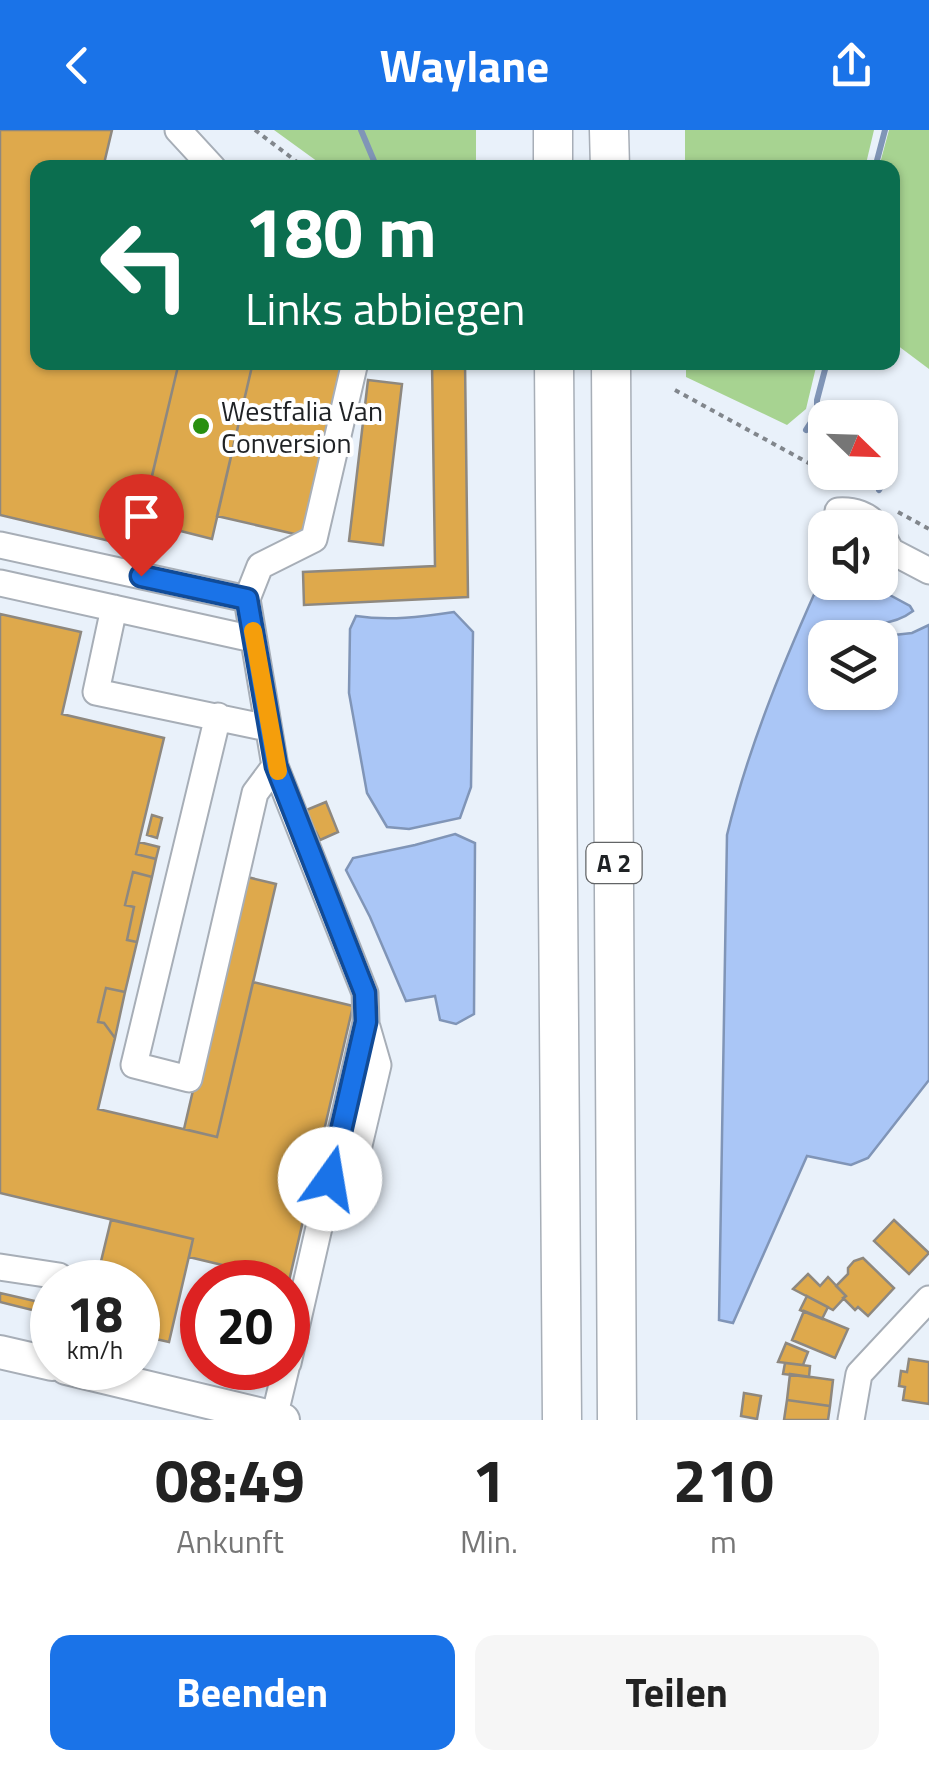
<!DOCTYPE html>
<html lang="de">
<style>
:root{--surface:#fff;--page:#f6f6f6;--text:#222;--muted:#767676;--accent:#1a73e8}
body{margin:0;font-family:"Titillium Web",sans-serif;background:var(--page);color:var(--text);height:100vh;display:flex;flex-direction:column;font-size:38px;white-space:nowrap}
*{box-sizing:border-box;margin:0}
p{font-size:32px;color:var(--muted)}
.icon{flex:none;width:55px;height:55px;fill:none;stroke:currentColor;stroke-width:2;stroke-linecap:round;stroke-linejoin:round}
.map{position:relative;height:1290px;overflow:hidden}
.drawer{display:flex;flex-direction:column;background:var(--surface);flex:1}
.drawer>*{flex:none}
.top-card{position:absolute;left:30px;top:30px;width:870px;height:210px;border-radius:20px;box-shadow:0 2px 8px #0004;background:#0b6e4f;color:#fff;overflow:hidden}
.needle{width:65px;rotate:113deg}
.controls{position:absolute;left:808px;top:270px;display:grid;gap:20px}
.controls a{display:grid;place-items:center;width:90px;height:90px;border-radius:20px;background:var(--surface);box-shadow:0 2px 8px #0004;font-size:50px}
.speed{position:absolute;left:30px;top:1130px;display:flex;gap:20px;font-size:50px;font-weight:700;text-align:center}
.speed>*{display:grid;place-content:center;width:130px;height:130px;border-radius:50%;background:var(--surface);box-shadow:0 2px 8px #0004;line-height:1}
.speed small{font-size:25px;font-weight:400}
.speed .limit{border:15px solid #d22;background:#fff;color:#111}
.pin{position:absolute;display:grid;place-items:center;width:85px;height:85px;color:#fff;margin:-102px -42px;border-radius:50% 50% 50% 0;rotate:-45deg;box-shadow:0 0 10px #0007}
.pin .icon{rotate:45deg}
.me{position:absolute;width:110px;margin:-55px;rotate:13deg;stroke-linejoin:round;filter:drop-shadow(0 0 8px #0008)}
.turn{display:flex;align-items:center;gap:35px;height:210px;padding:0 50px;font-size:45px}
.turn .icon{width:130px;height:130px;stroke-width:2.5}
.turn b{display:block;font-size:70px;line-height:85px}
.eta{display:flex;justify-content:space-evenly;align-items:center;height:170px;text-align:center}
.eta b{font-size:60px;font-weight:700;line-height:70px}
.button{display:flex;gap:20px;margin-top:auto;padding:20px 50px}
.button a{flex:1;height:115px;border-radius:20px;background:var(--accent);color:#fff;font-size:40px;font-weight:700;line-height:115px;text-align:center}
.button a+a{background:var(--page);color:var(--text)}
header{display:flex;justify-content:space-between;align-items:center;height:130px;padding:0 50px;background:var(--accent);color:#fff;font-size:45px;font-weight:700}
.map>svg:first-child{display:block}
</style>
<header><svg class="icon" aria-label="back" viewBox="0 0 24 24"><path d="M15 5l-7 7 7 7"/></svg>Waylane<svg class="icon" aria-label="share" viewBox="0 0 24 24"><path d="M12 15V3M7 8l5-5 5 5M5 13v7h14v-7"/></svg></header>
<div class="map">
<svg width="929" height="1290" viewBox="0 0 929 1290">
<rect width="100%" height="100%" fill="#e9f1fa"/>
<path fill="#a7d391" d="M274 0H476V37H325Z
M685 0H874L865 38 685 37Z
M889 0H929V239L893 212 892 38 879 37Z
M686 233V232L817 233 806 279 787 295 686 247Z"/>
<path fill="#aac6f6" stroke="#8095b7" stroke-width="2.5" d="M825 440V452L871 453 875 457 910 476 913 481C891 498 860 495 834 494L831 499 836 507H843L825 508V562H880V508L876 507 912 503 929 495V950L868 1028 851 1035 807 1026 733 1193 719 1190 727 705C749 614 786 526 825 440Z
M454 482 473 502 471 657 460 688 409 699 387 697 367 663 349 563 350 499 356 486C389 491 421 487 454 482Z
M455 704 475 713 474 884 456 894 440 890 435 866 406 871 370 787 346 740 353 728 415 715Z"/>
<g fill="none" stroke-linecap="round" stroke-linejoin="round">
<path stroke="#8095b7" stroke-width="6" d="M361 0 377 38
M875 38 885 0
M825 291 817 283V270L827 232
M806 300 817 283
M879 360 891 338 887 326 880 323"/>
</g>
<path fill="#dea94c" stroke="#8e887f" stroke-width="2.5" d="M0 0H112L103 38H38V232H179L135 417 0 385Z
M179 232H253L212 409 161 396 168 364 149 359Z
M253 232H343L303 406 217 386Z
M432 232H465L468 467 304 475 303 442 435 436Z
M368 250 402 254 383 415 349 411Z
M149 359 168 364 161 396 141 391Z
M0 484 81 502 62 584 164 608 136 724 156 729 152 747 133 742 125 775 134 777 127 810 137 812 125 862 106 858 98 892 104 893 115 908 98 979 217 1007 253 852 353 876 289 1151 189 1127 193 1109 0 1063Z
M326 672 338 702 320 710 316 702 313 703 304 681Z
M152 685 162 688 157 708 147 705Z
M139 712 159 717 156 729 136 724Z
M133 742 152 747 137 812 127 810 134 777 125 775Z
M243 746 276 754 217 1007 184 999Z
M106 858 125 862 115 908 104 893 98 892Z
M111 1090 193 1109 169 1212 138 1205V1152H96Z
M894 1090 929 1123 909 1144 874 1111Z
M863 1128 894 1158 868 1186 858 1177 855 1180 843 1168 846 1166 836 1156 848 1144V1138L854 1131Z
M808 1144 820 1156 828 1147 846 1166 833 1180 793 1159Z
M0 1163 52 1175V1185L0 1172Z
M807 1166 828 1177 822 1189 800 1180Z
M804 1181 848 1199 835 1228 792 1210Z
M786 1213 808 1222 803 1235 778 1232Z
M909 1229 929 1232V1274L903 1270 905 1257 899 1256 901 1241 907 1242Z
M785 1233 810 1236 809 1247 783 1244Z
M790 1244 833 1250 830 1276 787 1270Z
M744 1263 761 1266 757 1289 741 1286Z
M787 1270 830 1276 828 1290H784Z"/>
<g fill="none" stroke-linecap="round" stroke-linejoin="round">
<g stroke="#a7aeb7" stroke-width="29">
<path id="minor" d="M178 0 213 38
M838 381C853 380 869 384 878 398
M880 401 891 421 929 441
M0 415 247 469 275 636 365 863 366 892 288 1233
M0 453 244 507H253
M247 469 260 436 314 409 355 232
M114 478 96 562 258 596 268 594
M218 586 134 935 189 949 255 663 275 636
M330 1049 356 1028 378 935 367 897
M0 1137 59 1146
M274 1288 286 1238
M851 1290 859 1244 929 1169"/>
</g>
<g stroke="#a7aeb7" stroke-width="36">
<path id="major" d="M0 1222 52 1234
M66 1238 283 1290"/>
</g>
<g stroke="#a7aeb7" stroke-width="41">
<path id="highway" d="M553 0V38
M609 0 610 38
M554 232 562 1290
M611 232 617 1290"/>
</g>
<path stroke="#81868c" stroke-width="4" stroke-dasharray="5 5" stroke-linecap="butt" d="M255 0 305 38
M675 260 825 342
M826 342 850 356
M898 382 929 399"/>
<use href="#minor" stroke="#fff" stroke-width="25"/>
<use href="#major" stroke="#fff" stroke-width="32"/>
<use href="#highway" stroke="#fff" stroke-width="38"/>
</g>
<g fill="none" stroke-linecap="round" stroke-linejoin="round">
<g stroke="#114b97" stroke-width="25">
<path id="route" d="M141 446 247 469 276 636 365 863 366 892 330 1049"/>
</g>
<use href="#route" stroke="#1a73e8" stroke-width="18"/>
<path stroke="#f59e0b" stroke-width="18" d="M253 501 278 641"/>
</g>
<circle fill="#298f0f" stroke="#fff" stroke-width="4" cx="201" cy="296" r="10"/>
<g text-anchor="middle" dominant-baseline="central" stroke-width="8" stroke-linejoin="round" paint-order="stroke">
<rect fill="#fff" stroke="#626466" stroke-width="2.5" x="586.5" y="713" width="55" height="40" rx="8"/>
<g font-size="25" font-weight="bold" fill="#1f2225">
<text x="614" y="733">A 2</text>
</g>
<g font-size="28" fill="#1f2225" stroke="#fff" text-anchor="start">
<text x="221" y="280">Westfalia Van<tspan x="221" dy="32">Conversion</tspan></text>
</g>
</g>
</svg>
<div class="controls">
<a><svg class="needle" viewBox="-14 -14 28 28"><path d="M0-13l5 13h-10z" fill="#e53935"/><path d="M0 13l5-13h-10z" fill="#767676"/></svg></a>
<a><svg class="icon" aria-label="sound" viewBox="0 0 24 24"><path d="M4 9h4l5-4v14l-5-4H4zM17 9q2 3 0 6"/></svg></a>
<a><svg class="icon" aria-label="layers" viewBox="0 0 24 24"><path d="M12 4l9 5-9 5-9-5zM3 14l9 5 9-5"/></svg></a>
</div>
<div class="speed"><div>18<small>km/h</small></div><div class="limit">20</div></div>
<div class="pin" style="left:141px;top:446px;background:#d93025"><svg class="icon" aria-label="arrive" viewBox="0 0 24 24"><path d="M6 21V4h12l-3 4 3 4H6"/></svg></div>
<svg class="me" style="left:330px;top:1049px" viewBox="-20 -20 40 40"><circle r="19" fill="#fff"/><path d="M0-13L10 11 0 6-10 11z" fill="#1a73e8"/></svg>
<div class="top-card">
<div class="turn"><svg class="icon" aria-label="left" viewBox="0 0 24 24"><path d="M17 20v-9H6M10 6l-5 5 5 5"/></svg><div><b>180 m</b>Links abbiegen</div></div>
</div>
</div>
<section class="drawer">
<div class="eta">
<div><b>08:49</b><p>Ankunft</p></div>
<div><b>1</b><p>Min.</p></div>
<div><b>210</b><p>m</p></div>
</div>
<div class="button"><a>Beenden</a><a>Teilen</a></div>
</section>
